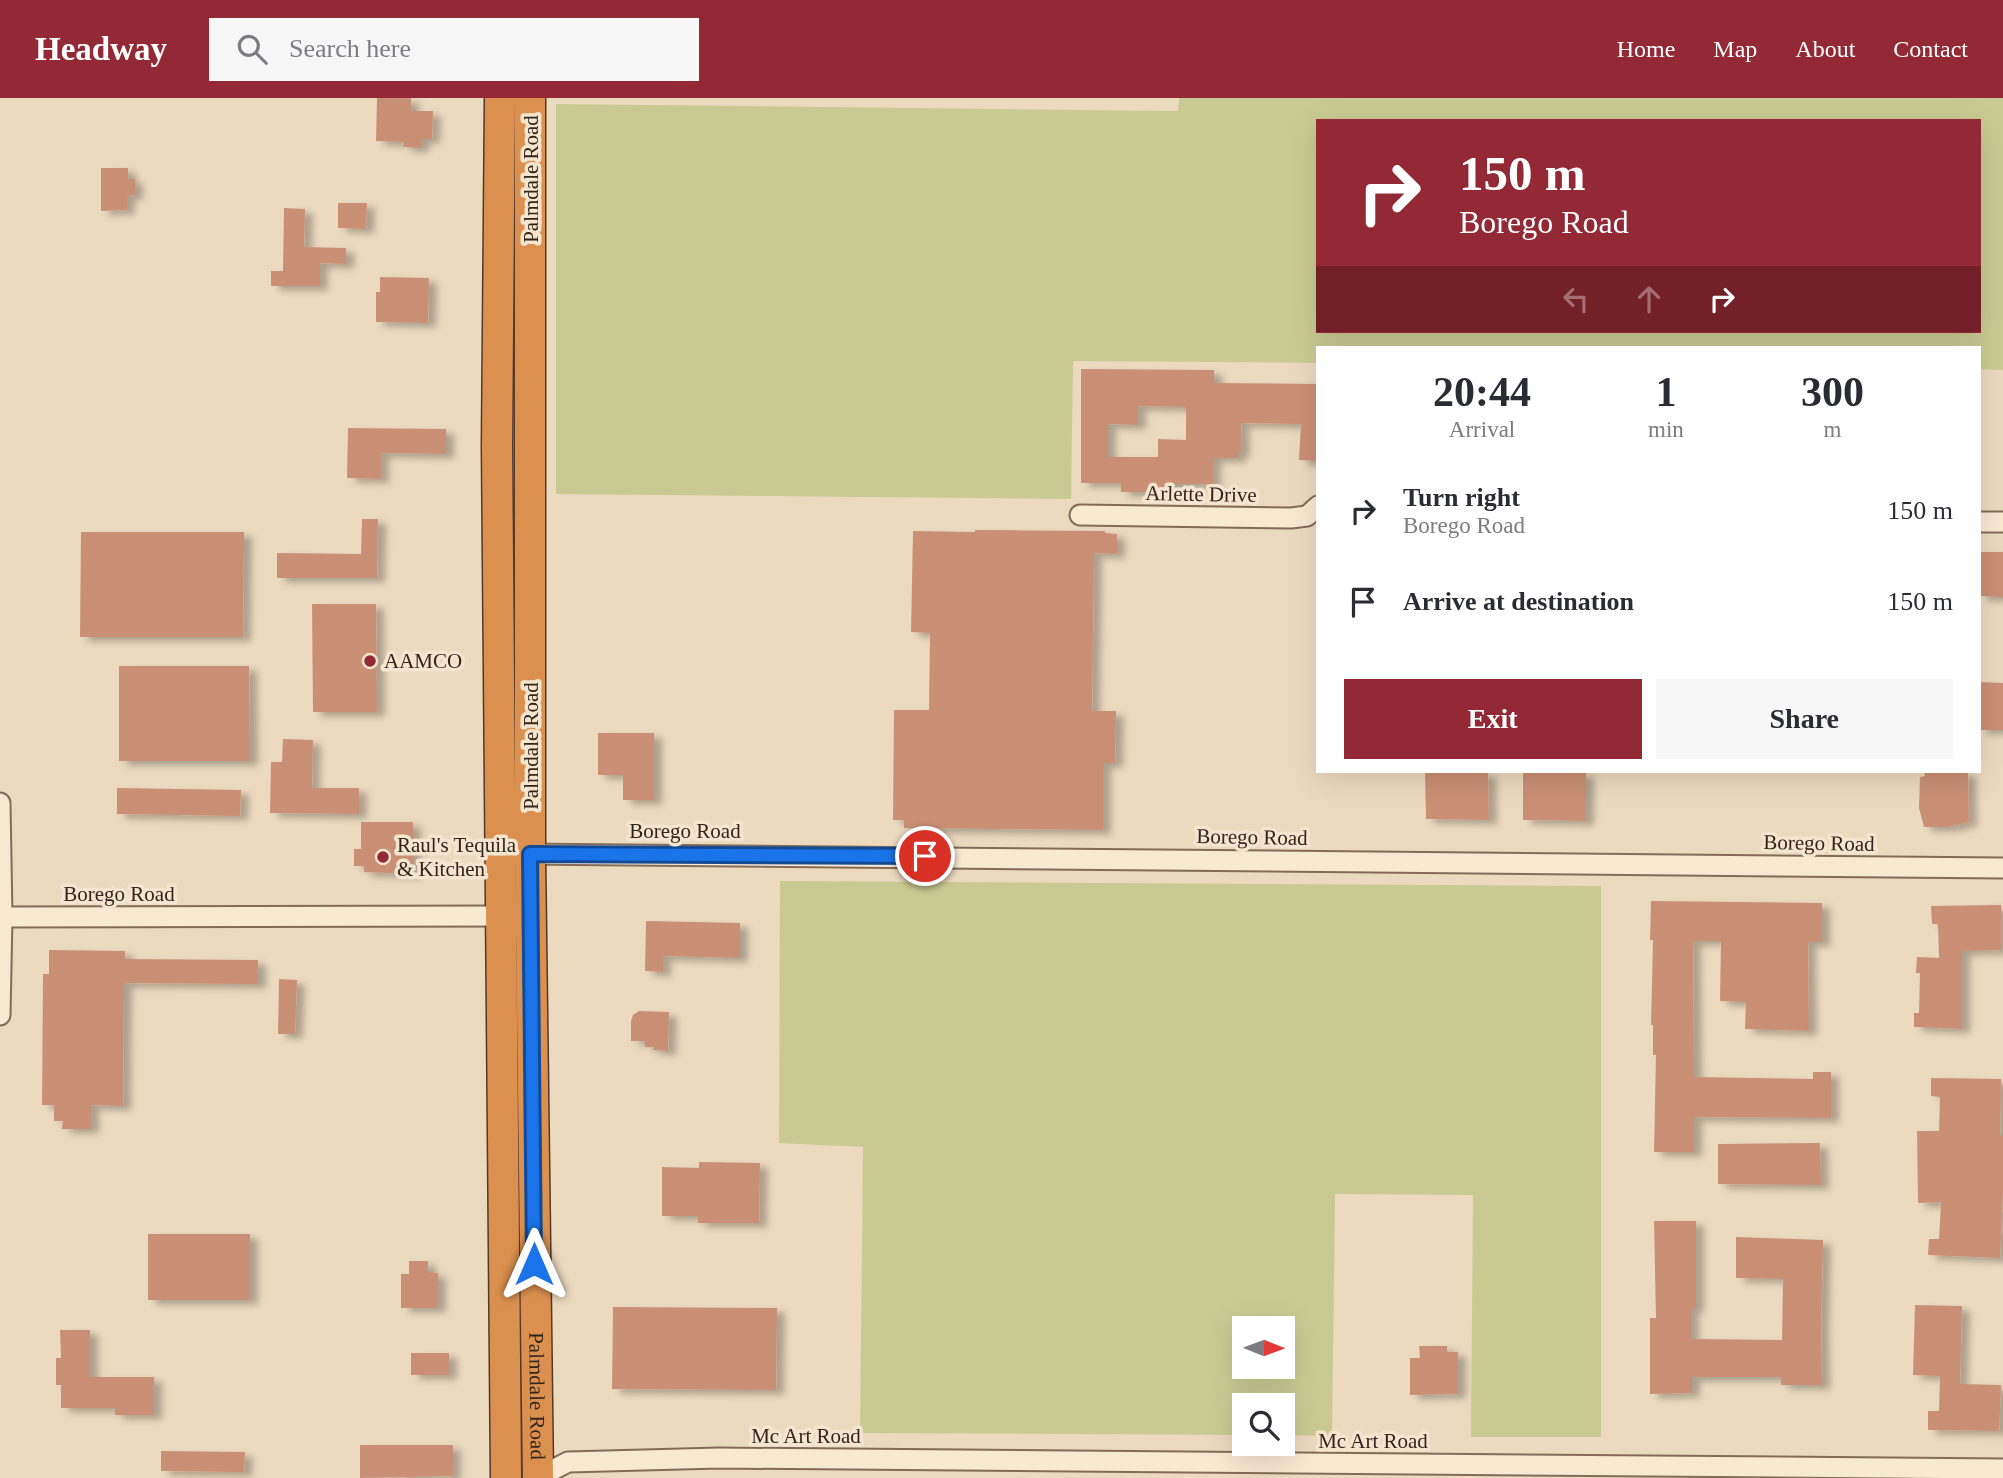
<!DOCTYPE html>
<style>
:root{--surface:#fff;--page:#f7f7f7;--text:#2b2b33;--muted:#7c7c81;--accent:#922934}
body{margin:0;font-family:"Times New Roman",serif;background:var(--page);color:var(--text);height:100vh;display:flex;flex-direction:column;font-size:26px;white-space:nowrap}
*{box-sizing:border-box;margin:0}
p{font-size:23px;color:var(--muted)}
.icon{flex:none;width:38px;height:38px;fill:none;stroke:currentColor;stroke-width:2;stroke-linecap:round;stroke-linejoin:round}
.map{position:relative;flex:1;overflow:hidden}
.drawer{position:absolute;left:1316px;top:248px;width:665px;height:427px;display:flex;flex-direction:column;background:var(--surface);border-radius:0px;box-shadow:0 7px 28px #0002}
.drawer>*{flex:none}
.guide{position:absolute;left:1316px;top:21px;width:665px;height:214px;border-radius:0px;box-shadow:0 7px 28px #0002;background:#922934;color:#fff;overflow:hidden}
.needle{width:46px;rotate:91deg}
.buttons{position:absolute;left:1232px;top:1218px;display:grid;gap:14px}
.buttons a{display:grid;place-items:center;width:63px;height:63px;border-radius:0px;background:var(--surface);box-shadow:0 7px 28px #0002;font-size:35px}
.pin{position:absolute;display:grid;place-items:center;width:60px;height:60px;color:#fff;margin:-30px;border:4px solid #fff;border-radius:50%;box-shadow:0 2px 7px #0007}
.me{position:absolute;width:77px;margin:-38px;rotate:0deg;stroke-linejoin:round;filter:drop-shadow(0 0 5px #0008)}
.turn{display:flex;align-items:center;gap:24px;height:147px;padding:0 28px;font-size:32px}
.turn .icon{width:91px;height:91px;stroke-width:2.5}
.turn b{display:block;font-size:49px;line-height:60px}
.lanes{display:flex;align-items:center;height:66px;padding:0 28px;background:#0003;justify-content:center;gap:35px;direction:ltr}
.lanes .off{opacity:.35}
.eta{display:flex;justify-content:space-evenly;align-items:center;height:119px;text-align:center}
.eta b{font-size:42px;font-weight:600;line-height:49px}
.cta{display:flex;gap:14px;margin-top:auto;padding:14px 28px}
.cta a{flex:1;height:80px;border-radius:0px;background:var(--accent);color:#fff;font-size:28px;font-weight:600;line-height:80px;text-align:center}
.cta a+a{background:var(--page);color:var(--text)}
ul{padding:0;list-style:none}
li{display:flex;align-items:center;gap:21px;height:91px;padding:0 28px}
li div{flex:1}
li b{display:block;font-size:26px}
li em{font-style:normal}
header{display:flex;align-items:center;gap:42px;box-sizing:border-box;height:98px;padding:0 35px;background:var(--accent);color:#fff}
header strong{font-size:33px}
nav{display:flex;gap:38px;margin-inline-start:auto;font-size:24px}
.search{width:490px;height:63px;background:var(--page);display:flex;align-items:center;gap:18px;box-sizing:border-box;padding:0 24px;border-radius:0px;color:var(--muted);font-size:26px}
.map>svg:first-child{display:block}
</style>
<header>
<strong>Headway</strong>
<div class="search"><svg class="icon" aria-label="search" viewBox="0 0 24 24"><circle cx="10" cy="10" r="6"/><path d="M15 15l6 6"/></svg>Search here</div>
<nav><a>Home</a><a>Map</a><a>About</a><a>Contact</a></nav>
</header>
<div class="map">
<svg width="2003" height="1380" viewBox="0 0 2003 1380">
<defs>
<filter id="shadow"><feDropShadow dx="8" dy="4.5" stdDeviation="3.5" flood-color="#0004"/></filter>
</defs>
<rect width="100%" height="100%" fill="#ecdabf"/>
<path fill="#c9ca93" fill-rule="evenodd" d="M1179 0H2003V272L1979 271V250H1318V265L1073 263 1071 401 556 396V6L1178 13ZM1318 23H1979V233H1318Z
M780 783 1601 788V1339H1471L1473 1097 1335 1096 1332 1338 1283 1337V1307H1244V1337L860 1335 863 1049 779 1045ZM1244 1230H1283V1269H1244Z"/>
<path fill="#ca9075" fill-rule="evenodd" filter="url(#shadow)" d="M377 0H411V13H433L432 41H421V50L403 49 404 44 376 43Z
M101 70H128V81H135V97L127 98V112L101 113Z
M338 105H367L366 131 338 130Z
M284 110 305 111 304 149 346 150V166L320 165V188H271V173H283Z
M380 179 429 180 428 225 376 224V194H380Z
M1081 271 1214 272V285L1318 286V363L1299 362 1301 326 1241 325 1242 354H1238V360H1213V386H1174L1173 394H1121V385H1081ZM1138 308 1186 309V342L1158 341V359H1108V326L1138 327Z
M348 330 446 331V356L381 355V381L347 380Z
M362 421H378L377 480H277V455L361 456Z
M975 432 1105 433V435L1117 436V456L1094 455 1092 613H1116L1115 665H1103V732L904 730V722H893L894 612H929L930 535 911 534 913 433 975 434Z
M81 434H244L243 539H80Z
M1979 454H2003V499L1979 498Z
M312 506H376L377 614H313Z
M119 568H249L250 663H119Z
M1979 584 2003 585V632H1979Z
M598 635H654V702H623V677H598Z
M283 641 313 642 312 690H359V716L270 715 271 664H282Z
M1425 674H1488L1489 722 1426 721Z
M1586 674V723L1523 722V675Z
M1924 674H1968L1969 724 1948 729H1924L1919 710 1920 679 1925 678Z
M117 690 241 692 240 718 117 716Z
M361 724H413V776L364 774V768H354V751H361Z
M1651 803 1822 805V844H1808L1809 933 1745 931 1746 904 1720 903 1721 843H1693L1694 979 1813 981V974H1831V1020L1694 1019V1054H1654L1656 957H1653V927H1651L1653 842H1650Z
M2001 807V852L1962 853V931L1914 929V915H1919L1920 875H1916L1917 859 1939 860 1938 826H1932L1931 808Z
M646 823 740 825V860L663 858V874L645 873Z
M49 852 125 853V861L258 862V886L124 885 123 1008 91 1007V1031H62L63 1023H54V1007H42L43 876H49Z
M279 881 297 882 295 936H278Z
M639 913 669 914 668 953 653 952 654 949H645V943H631V923L633 917Z
M1931 980 2001 981 2000 1038H2003V1093L2000 1160 1928 1157 1929 1141H1939L1941 1104 1918 1105 1917 1033H1939L1940 999 1931 998Z
M1820 1045 1821 1087 1718 1086V1046Z
M699 1064 760 1065 759 1125H698V1118H662V1069L699 1070Z
M1654 1123H1696V1210H1691V1241L1782 1242 1783 1181 1736 1180V1139L1823 1142 1821 1229 1822 1287H1781V1279H1692V1295L1650 1296V1220H1656Z
M148 1136H250V1202H148Z
M409 1163H428V1174L438 1175V1210H401V1176H409Z
M1915 1207 1962 1208 1960 1286 2001 1287 1999 1333 1928 1332V1313H1939L1940 1278 1913 1277Z
M613 1209 777 1210 776 1292 612 1291Z
M60 1232H90V1279H154V1317H115V1310H61V1287H56V1260H61Z
M1419 1248H1447V1254H1458V1296L1410 1297V1260H1420Z
M411 1255H449V1277H411Z
M360 1347H453V1378L360 1380Z
M161 1353 245 1354 244 1374 161 1373Z"/>
<g fill="none" stroke-linecap="round" stroke-linejoin="round">
<g stroke="#846b58" stroke-width="23">
<path id="minor" d="M1080 417 1291 420 1307 418 1318 408
M1979 424H2003
M0 705 2 819 0 917
M520 756 2003 770
M0 819 510 818
M537 1380 568 1364 719 1360 2003 1371"/>
</g>
<g stroke="#523a2c" stroke-width="33">
<g id="highway">
<path d="M500 0 497 348 506 1380"/>
<path id="s1" d="M530 0V756L538 1380"/>
</g>
</g>
<use href="#minor" stroke="#f8e9d2" stroke-width="19"/>
<use href="#highway" stroke="#db9050" stroke-width="30"/>
</g>
<g fill="none" stroke-linecap="round" stroke-linejoin="round">
<g stroke="#114b97" stroke-width="18">
<path id="route" d="M534 1166 530 756 925 758"/>
</g>
<use href="#route" stroke="#1a73e8" stroke-width="12"/>
</g>
<g fill="#922934" stroke="#f4e5ce" stroke-width="2.5">
<circle cx="370" cy="563" r="7"/>
<circle cx="383" cy="759" r="7"/>
</g>
<g text-anchor="middle" dominant-baseline="central" stroke-width="7" stroke-linejoin="round" paint-order="stroke">
<g font-size="21" fill="#34251c" stroke="#f4e5ce">
<text transform="translate(531 81) rotate(-90)">Palmdale Road</text>
<text transform="translate(1201 396) rotate(1)">Arlette Drive</text>
<text transform="translate(531 648) rotate(-90)">Palmdale Road</text>
<text x="685" y="733">Borego Road</text>
<text transform="translate(1252 739) rotate(1)">Borego Road</text>
<text transform="translate(1819 745) rotate(1)">Borego Road</text>
<text x="119" y="796">Borego Road</text>
<text stroke="none"><textPath href="#s1" startOffset="1298">Palmdale Road</textPath></text>
<text x="806" y="1338">Mc Art Road</text>
<text x="1373" y="1343">Mc Art Road</text>
</g>
<g font-size="21" fill="#34251c" stroke="#f4e5ce" text-anchor="start">
<text x="384" y="563">AAMCO</text>
<text x="397" y="747">Raul's Tequila<tspan x="397" dy="24">&amp; Kitchen</tspan></text>
</g>
</g>
</svg>
<div class="buttons">
<a><svg class="needle" viewBox="-14 -14 28 28"><path d="M0-13l5 13h-10z" fill="#e53935"/><path d="M0 13l5-13h-10z" fill="#7c7c81"/></svg></a>
<a><svg class="icon" aria-label="search" viewBox="0 0 24 24"><circle cx="10" cy="10" r="6"/><path d="M15 15l6 6"/></svg></a>
</div>
<div class="pin" style="left:925px;top:758px;background:#d93025"><svg class="icon" aria-label="arrive" viewBox="0 0 24 24"><path d="M6 21V4h12l-3 4 3 4H6"/></svg></div>
<svg class="me" style="left:534px;top:1166px" viewBox="-20 -20 40 40"><path d="M0-17L14 15 0 8-14 15z" fill="#1a73e8" stroke="#fff" stroke-width="4"/></svg>
<div class="guide">
<div class="turn"><svg class="icon" aria-label="right" viewBox="0 0 24 24"><path d="M7 20v-9h11M14 6l5 5-5 5"/></svg><div><b>150 m</b>Borego Road</div></div>
<div class="lanes"><svg class="icon off" aria-label="left" viewBox="0 0 24 24"><path d="M17 20v-9H6M10 6l-5 5 5 5"/></svg><svg class="icon off" aria-label="ahead" viewBox="0 0 24 24"><path d="M12 20V5M6 11l6-6 6 6"/></svg><svg class="icon" aria-label="right" viewBox="0 0 24 24"><path d="M7 20v-9h11M14 6l5 5-5 5"/></svg></div>
</div>
<section class="drawer">
<div class="eta">
<div><b>20:44</b><p>Arrival</p></div>
<div><b>1</b><p>min</p></div>
<div><b>300</b><p>m</p></div>
</div>
<ul>
<li><svg class="icon" aria-label="right" viewBox="0 0 24 24"><path d="M7 20v-9h11M14 6l5 5-5 5"/></svg><div><b>Turn right</b><p>Borego Road</p></div><em>150 m</em></li>
<li><svg class="icon" aria-label="arrive" viewBox="0 0 24 24"><path d="M6 21V4h12l-3 4 3 4H6"/></svg><div><b>Arrive at destination</b></div><em>150 m</em></li>
</ul>
<div class="cta"><a>Exit</a><a>Share</a></div>
</section>
</div>
